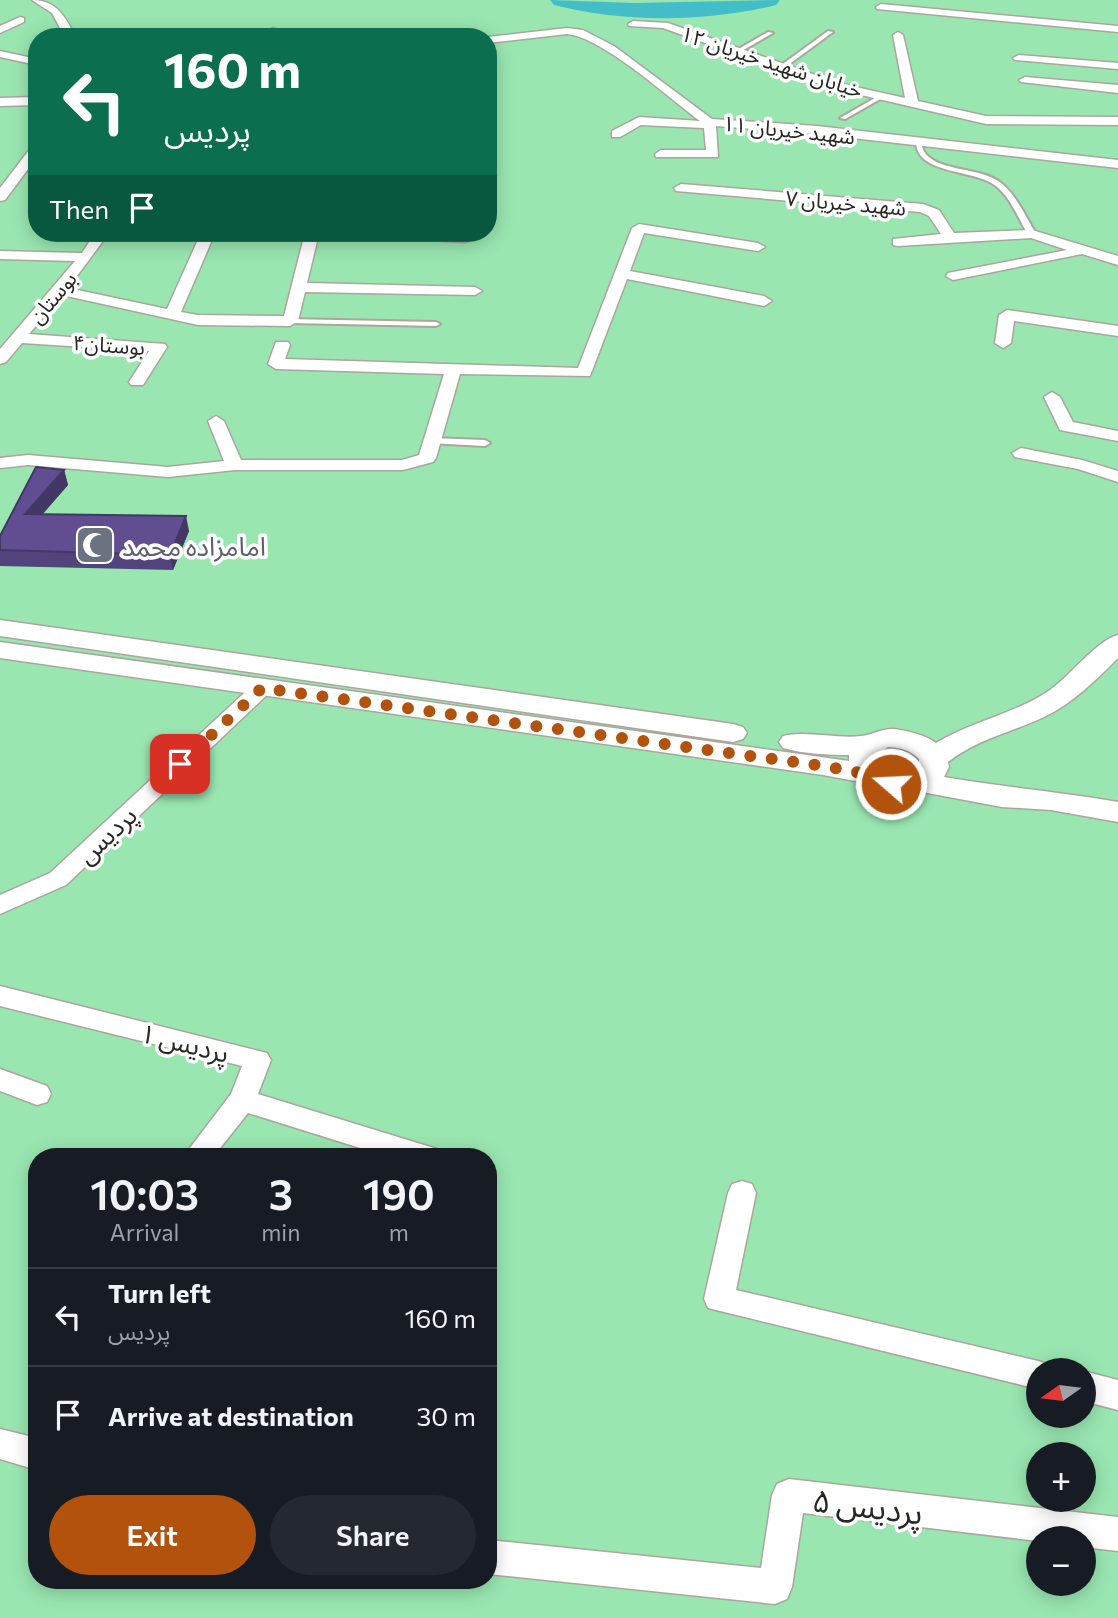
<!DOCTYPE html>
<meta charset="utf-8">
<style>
:root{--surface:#171b24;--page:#242831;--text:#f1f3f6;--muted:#9ea1a6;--line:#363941;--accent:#b2520c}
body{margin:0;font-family:Commissioner,"Noto Sans Arabic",sans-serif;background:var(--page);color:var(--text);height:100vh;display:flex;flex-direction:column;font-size:26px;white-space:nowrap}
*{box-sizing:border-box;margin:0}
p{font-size:23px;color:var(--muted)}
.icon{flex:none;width:38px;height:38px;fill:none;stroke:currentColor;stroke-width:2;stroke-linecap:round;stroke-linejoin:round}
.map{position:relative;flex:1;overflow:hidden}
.details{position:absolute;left:28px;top:1148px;width:469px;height:441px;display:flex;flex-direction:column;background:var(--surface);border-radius:28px;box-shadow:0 4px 18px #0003}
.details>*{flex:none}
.top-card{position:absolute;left:28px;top:28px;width:469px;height:214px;border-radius:28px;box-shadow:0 4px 18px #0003;background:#0b6e4f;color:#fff;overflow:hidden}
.needle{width:46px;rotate:256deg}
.fabs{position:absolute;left:1026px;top:1358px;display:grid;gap:14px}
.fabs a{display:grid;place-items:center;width:70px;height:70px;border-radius:50%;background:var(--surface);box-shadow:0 4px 18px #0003;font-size:35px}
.pin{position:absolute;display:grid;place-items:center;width:60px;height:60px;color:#fff;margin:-30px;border-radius:14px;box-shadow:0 4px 10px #0006}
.me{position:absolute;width:77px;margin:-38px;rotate:289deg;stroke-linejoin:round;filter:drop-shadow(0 0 5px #0008)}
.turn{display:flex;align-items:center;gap:24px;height:147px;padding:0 21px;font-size:32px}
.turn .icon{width:91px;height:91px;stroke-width:2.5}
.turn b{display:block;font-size:49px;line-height:60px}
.then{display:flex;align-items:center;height:66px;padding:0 21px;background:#0003;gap:14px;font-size:26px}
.eta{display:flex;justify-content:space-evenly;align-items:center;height:119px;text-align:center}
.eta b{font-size:42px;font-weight:600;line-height:49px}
.cta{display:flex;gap:14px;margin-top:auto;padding:14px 21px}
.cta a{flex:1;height:80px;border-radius:42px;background:var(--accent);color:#fff;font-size:28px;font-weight:600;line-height:80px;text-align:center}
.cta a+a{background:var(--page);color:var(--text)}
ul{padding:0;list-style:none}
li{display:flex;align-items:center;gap:21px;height:98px;padding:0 21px;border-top:2px solid var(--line)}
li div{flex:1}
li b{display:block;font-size:26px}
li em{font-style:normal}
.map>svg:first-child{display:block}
</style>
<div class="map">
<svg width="1118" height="1618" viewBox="0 0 1118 1618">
<rect width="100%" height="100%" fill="#fbf6ed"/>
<path fill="#99e6b1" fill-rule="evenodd" d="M0 0H1118V1618H0ZM37 37H488V233H37ZM37 1157H488V1580H37ZM1038 1370H1083V1416H1038ZM1038 1454H1083V1500H1038ZM1038 1538H1083V1584H1038Z"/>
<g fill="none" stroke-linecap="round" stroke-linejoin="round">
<path fill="#43bdc8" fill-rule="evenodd" d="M550 0 635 3 780 0 776 5C706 22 624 23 554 5Z"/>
<g stroke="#aaa69d" stroke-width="4">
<path id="service" d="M828 31 833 32 784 68H780V66Z
M768 32 773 33 740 52 735 51Z
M882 94 885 96 884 97 845 119 840 118Z
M916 143H920C922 146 923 150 925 153 939 172 982 167 1001 183 1017 196 1026 217 1036 234L1035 236H1029C1019 220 1011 198 996 186 975 169 918 175 916 143Z
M287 319 436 322 440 324 436 326 290 323 286 321Z
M432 438 485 440 490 443 485 446 429 443V439Z"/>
</g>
<g stroke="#aaa69d" stroke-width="3">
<path id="minor" d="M32 0C57 0 65 17 76 37H65L52 13Z
M881 4 1118 26V32L877 9 876 7Z
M20 17 24 18V22L0 33V26Z
M633 21 668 23 838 83 905 98 893 35 898 32 903 35 918 101 986 116 1118 117V125L986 124 831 88 663 28 629 26 628 24Z
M273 28 291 35 292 37C283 37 274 38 268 31Z
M567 28 583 30 614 46 712 119 817 126 1118 160V168L817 134 716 126 718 157H656L655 154 661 150H706L704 128 641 125 620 137H612V131L639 117 700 121C669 98 602 37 567 34L488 43V37Z
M0 51 37 59V65L0 57Z
M1019 55 1118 63V69L1015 60 1013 58Z
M1025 77 1118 85V93L1021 82 1019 80Z
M37 97V105L0 106V98Z
M37 144V157L5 200 0 201V188L33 145Z
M681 184 923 204 939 210 954 233 1032 230 1118 256V265L1082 254 953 280 946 276 948 273 1067 250 1031 238 898 246 893 245V239L941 234 929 216 920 212 676 191 674 188Z
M639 224 758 243 765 247 758 251 644 233 630 271 764 296 772 301 764 306 627 279 590 376 460 374 436 458 433 462 403 470H235L168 477 28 465 0 468V458L28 455 168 467 224 461 208 421 216 416 224 421 241 460H402L419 455 444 374 276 369 268 364 276 342H288L290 345 285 359 578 368 632 228Z
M95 233H109L68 288 167 309 201 233H215L181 312 198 315 284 316 305 233H319L307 283 475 287 482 291 475 295 305 292 298 321 290 326 198 325 62 295 29 334 165 344 167 347 143 385H131L129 382 149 351 22 343 6 362 0 364V349L75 261 0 259V251L82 253Z
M362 233C380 232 463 229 473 238L466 242 369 237Z
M1007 310 1118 326V336L1014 321 1011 343 1003 348 995 343 999 315Z
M1052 392 1060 397 1073 422 1118 431V441L1060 430 1044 397Z
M1021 448 1082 460 1118 471V482L1078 469 1015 457 1012 453Z
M262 682 269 683 272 688 269 693 66 885 0 914V895L50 873 255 683Z
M0 986 267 1053 271 1060 258 1094 437 1149 441 1157H389L248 1113 213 1157H183L231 1094 242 1066 0 1006Z
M0 1069 47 1086 51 1094 47 1102 37 1105 0 1091Z
M742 1181 752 1184 756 1193 736 1290 1038 1361 1049 1365 1052 1370H1038V1389L708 1308 704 1299 728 1193 732 1184Z
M1083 1371 1118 1380V1410L1083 1401Z
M0 1429 37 1438V1470L0 1459Z
M789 1479 1118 1517V1551L1083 1547V1538H1038V1541L803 1513 792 1587 787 1599 775 1604 488 1574V1540L761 1568 772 1495 777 1484Z"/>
</g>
<g stroke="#aaa69d" stroke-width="3">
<path id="tertiary" d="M0 620 733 724 743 727 747 733 743 739 733 742 0 636Z
M1118 635V658C1096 680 1074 702 1046 716 1013 732 977 739 948 762L949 767 944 777C1002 787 1060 792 1118 802V822L1051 810 1002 807 922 792 899 795 866 783 823 775 0 658V642L849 761V755C827 755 805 754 783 748L779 742 783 736C806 730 836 739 861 736 872 735 882 728 894 729 908 731 924 734 936 743 972 721 1015 714 1050 690 1070 676 1097 640 1118 635ZM888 747C901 748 910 750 919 759V770C904 780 890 775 877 762L878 754Z"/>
</g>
<use href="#service" fill="#fff" fill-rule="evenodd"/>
<use href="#minor" fill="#fff" fill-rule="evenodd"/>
<use href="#tertiary" fill="#fff" fill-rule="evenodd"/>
</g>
<path fill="#53437d" d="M64 470 68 485 42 514 189 531 173 570 0 566V536Z"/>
<path fill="#433766" d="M64 470 68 485 29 530 25 514Z
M186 516 189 531 173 570 170 555Z"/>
<path fill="#604e91" stroke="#433766" stroke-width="2" d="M36 467 64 470 25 514 186 516 170 555 0 550V536Z"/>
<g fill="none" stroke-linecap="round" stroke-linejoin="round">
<path stroke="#b2520c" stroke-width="12" stroke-dasharray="0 21.6" d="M180 764 262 688 823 766 872 775 891 784"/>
</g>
<defs>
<g id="mosque-square" transform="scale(2.0125)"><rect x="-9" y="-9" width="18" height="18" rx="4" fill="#6b7280" stroke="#fff"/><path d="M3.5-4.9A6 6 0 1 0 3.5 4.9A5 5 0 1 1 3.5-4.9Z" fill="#fff"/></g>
</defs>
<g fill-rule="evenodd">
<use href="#mosque-square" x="95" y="545"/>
</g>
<g text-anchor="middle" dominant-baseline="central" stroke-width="7" stroke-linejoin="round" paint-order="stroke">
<g font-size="21" fill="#292724" stroke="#fff">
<text transform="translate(772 61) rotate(18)">خیابان شهید خیریان ۱۲</text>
<text transform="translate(789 129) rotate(6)">شهید خیریان ۱۱</text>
<text transform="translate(846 202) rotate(5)">شهید خیریان ۷</text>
<text transform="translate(52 297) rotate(-50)">بوستان</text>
<text transform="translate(109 344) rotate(4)">بوستان۴</text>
</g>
<g font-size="26" fill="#5b616d" stroke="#fff" text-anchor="start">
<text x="122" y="545">امامزاده محمد</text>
</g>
<g font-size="26" fill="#292724" stroke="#fff">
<text transform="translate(106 834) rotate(-43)">پردیس</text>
<text transform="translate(185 1042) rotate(14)">پردیس ۱</text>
</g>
<g font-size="32" fill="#292724" stroke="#fff">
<text transform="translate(868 1505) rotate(7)">پردیس ۵</text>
</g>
</g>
</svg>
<div class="fabs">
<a><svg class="needle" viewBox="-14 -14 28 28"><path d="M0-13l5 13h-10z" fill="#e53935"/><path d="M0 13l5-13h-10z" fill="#9ea1a6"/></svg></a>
<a>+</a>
<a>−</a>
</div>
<div class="pin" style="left:180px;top:764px;background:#d93025"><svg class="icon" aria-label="arrive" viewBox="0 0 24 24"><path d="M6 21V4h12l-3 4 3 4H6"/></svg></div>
<svg class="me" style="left:891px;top:784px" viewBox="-20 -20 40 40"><circle r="17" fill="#b2520c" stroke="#fff" stroke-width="3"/><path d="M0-11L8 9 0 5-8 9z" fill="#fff"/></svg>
<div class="top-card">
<div class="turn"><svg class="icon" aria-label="left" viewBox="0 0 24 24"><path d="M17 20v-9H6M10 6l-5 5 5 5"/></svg><div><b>160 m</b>پردیس</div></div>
<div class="then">Then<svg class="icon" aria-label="arrive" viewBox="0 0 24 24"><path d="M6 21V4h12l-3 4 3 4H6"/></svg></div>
</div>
<section class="details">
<div class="eta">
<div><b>10:03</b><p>Arrival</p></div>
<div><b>3</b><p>min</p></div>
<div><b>190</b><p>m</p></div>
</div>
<ul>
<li><svg class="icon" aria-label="left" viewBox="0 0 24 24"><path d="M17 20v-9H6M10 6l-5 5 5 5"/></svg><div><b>Turn left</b><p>پردیس</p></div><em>160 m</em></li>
<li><svg class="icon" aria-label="arrive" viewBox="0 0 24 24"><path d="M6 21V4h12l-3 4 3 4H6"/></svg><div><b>Arrive at destination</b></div><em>30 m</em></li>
</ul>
<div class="cta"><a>Exit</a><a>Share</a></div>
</section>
</div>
